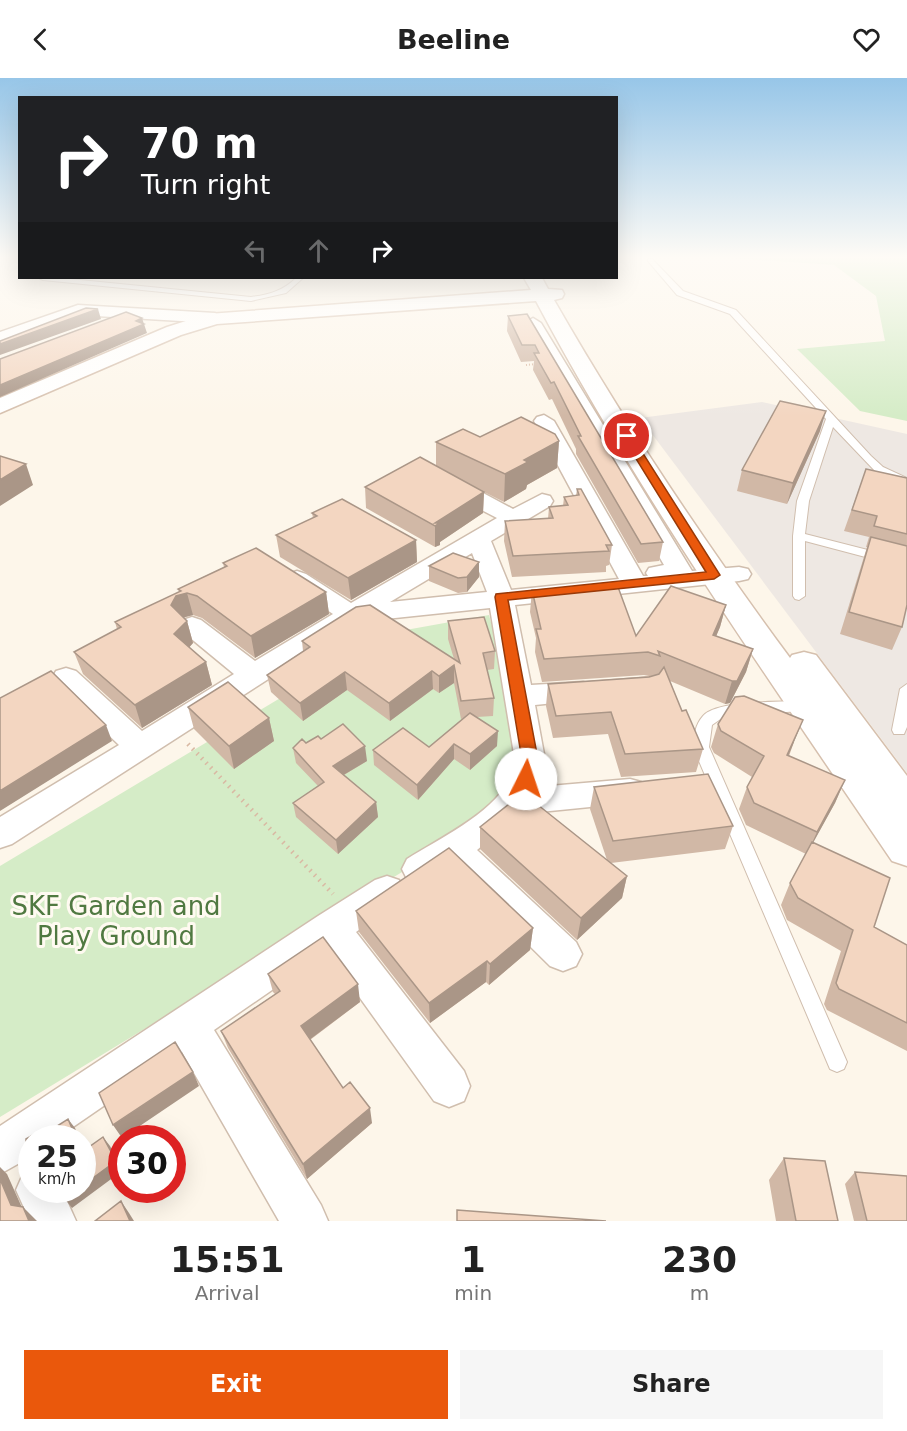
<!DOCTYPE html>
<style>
:root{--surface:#fff;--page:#f6f6f6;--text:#222;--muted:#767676;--accent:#ea580c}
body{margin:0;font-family:"DejaVu Sans",sans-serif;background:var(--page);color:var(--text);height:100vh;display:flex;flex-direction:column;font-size:22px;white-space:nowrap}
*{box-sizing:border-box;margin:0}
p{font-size:20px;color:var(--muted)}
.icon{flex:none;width:33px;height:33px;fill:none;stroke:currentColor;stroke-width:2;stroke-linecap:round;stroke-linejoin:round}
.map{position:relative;height:1143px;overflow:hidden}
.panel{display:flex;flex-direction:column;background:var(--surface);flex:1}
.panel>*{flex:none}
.guide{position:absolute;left:18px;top:18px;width:600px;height:183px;border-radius:0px;box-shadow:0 6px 24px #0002;background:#202124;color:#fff;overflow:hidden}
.speed{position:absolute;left:18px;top:1047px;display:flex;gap:12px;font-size:30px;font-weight:700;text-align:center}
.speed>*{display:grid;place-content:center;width:78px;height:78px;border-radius:50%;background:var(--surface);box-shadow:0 6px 24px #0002;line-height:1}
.speed small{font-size:15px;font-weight:400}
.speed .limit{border:9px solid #d22;background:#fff;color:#111}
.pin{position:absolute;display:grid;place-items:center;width:51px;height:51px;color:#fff;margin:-26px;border:3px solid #fff;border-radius:50%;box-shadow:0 2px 6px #0007}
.me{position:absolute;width:66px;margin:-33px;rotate:4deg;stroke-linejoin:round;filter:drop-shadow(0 0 4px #0008)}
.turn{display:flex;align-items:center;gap:21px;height:126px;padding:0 24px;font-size:27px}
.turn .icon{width:78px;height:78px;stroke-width:2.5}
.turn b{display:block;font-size:42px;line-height:51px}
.lanes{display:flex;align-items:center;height:57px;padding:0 24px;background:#0003;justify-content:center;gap:30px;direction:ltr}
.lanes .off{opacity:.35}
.eta{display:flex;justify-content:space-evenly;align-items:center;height:102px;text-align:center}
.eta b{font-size:36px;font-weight:600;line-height:42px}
.action{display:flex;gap:12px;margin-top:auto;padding:12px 24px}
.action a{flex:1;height:69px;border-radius:0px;background:var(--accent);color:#fff;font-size:24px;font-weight:600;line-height:69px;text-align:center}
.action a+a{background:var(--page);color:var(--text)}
header{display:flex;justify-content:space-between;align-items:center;height:78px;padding:0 24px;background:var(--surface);font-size:27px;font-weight:600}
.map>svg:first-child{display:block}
</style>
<header><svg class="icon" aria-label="back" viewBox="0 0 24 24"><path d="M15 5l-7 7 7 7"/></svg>Beeline<svg class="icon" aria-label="heart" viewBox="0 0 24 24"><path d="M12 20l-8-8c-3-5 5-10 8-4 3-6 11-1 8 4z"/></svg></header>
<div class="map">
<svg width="907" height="1143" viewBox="0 0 907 1143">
<rect width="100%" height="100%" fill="#fdf6ea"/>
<path fill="#eee8e3" d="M762 324 907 356V695L640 340Z"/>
<path fill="#d5ecc7" d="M704 178H907V343L860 333 797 271 885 263 876 218 834 187Z
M489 537 535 713 0 1039V788L389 555Z"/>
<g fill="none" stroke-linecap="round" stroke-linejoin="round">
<g stroke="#d0beae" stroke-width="2">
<path id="lane" d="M648 181H652L683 213 736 232 871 378 883 389 907 400V407L875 393 833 349 809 423 805 456 907 482V490L805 463V518L799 522 795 521 793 518V458L797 423 826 341 730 236 677 217 648 183Z
M39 200H60L251 219C268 217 283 213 296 200H303L286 215 251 223 43 202Z
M907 606V649L904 656H894L892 652 900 611Z
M804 623 809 624 811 628 809 632 722 640 712 647 709 669 847 984 844 991 837 994 830 991 693 669C694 658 695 647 703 638 717 622 783 624 804 623Z"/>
</g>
<g stroke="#d0beae" stroke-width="3">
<path id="street" d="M78 227 215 235 223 240 215 245 79 237 0 265V254Z
M533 240 541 245 692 493 739 489 748 491 751 496 748 501 739 503 515 527 531 607 583 604 593 607 597 614 593 621 535 627 544 676 538 709 630 701 641 704 646 713 641 722 630 725 520 736 477 772 576 864 582 876 576 888 563 893 550 888 450 789 419 806 407 801 402 791 407 781C437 762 491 736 508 704 513 695 513 685 514 676L490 530 357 544 12 766 0 770V739L119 667 56 607 52 600 56 593 66 590 76 593 142 653 234 596 183 554 179 548 183 542 192 539 201 542 255 583 333 536 288 506 285 501 288 496 297 493 306 496 351 525 497 440 443 412 440 407 443 402H459L513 431 542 416 550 418 553 423 550 428 491 463 511 512 619 501 534 343 537 339 544 337 554 343 643 498H648L646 495 649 490 664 487 525 245ZM472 475 487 514 390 524Z
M387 798 399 802 405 813 399 824 356 854 464 993 470 1008 464 1023 449 1029 434 1023 327 874 214 952 321 1127 328 1143H279L182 974 57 1060H32V1078L0 1096V1048L318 838 375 802Z
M32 1093V1112H62L76 1143H30L16 1112 23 1096Z"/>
</g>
<g stroke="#d6c0ae" stroke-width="3">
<path id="secondary" d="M524 200H542L548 211 562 212 564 216 562 220 554 222C625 346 705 465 790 580L792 577 804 574 816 577 907 698V788L892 783C768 600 640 419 536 223L217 246 181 257 0 335V320L167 249 208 236 531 212Z"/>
</g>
<path stroke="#d9b9a3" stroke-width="2" stroke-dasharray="1 2" stroke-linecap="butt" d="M526 287 536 286"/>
<path stroke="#d9b9a3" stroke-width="4.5" stroke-dasharray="1.5 5" stroke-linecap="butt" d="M188 666 333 816"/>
<use href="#lane" fill="#fff" fill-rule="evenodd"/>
<use href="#street" fill="#fff" fill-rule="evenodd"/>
<use href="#secondary" fill="#fff" fill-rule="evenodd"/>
</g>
<path fill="#d1b8a6" d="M527 236 663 464 659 483 638 485 576 376V371L552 321 549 322 533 292 534 283 521 284 507 253 508 238Z
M820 353 787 426 737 413 742 392Z
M480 359 559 363 557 390 527 407 526 411 504 424 484 414 483 435 440 464V467L435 469 366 430 365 409 436 388V364Z
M866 391 907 400V527L902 549 892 572 840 556 867 469H866L869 459 844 453Z
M577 411 612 467 609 487 606 488V494L512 499 504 463 505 443 548 441 549 429 563 428 564 419 576 418Z
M312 435 416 462 417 484 351 522 280 479 276 457 313 440Z
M223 485 326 514 329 536 255 580 202 540 193 537 184 539 187 543 193 565 189 569 206 584 212 607 142 650 83 596 74 574 117 551 115 544 179 514 178 511 224 489Z
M429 488 479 499 467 514 458 515 429 503Z
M532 512 636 558 726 527 720 549 716 558 753 571 746 594 730 625 725 626 670 603 682 633 703 671 696 694 621 699 608 656 553 660 546 628 548 606 649 598 644 597 542 604 535 574 536 560 530 534Z
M448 543 495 573 494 591 487 592 494 620 493 638 477 639 497 668 470 692 454 681 418 722 374 687 373 672 429 669 464 640 461 641 454 605 439 615 433 611 390 643 347 612 303 643 271 614 267 597 303 573 302 563 454 581 448 561Z
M188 629 269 640 274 663 234 691 194 651Z
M718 646 794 664 789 678 845 702 835 725 813 764 874 849 907 867V973L827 932 824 926 841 873 787 842 781 827 790 805 806 776 746 747 739 731 747 709 752 699 714 675 711 669Z
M321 661 367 683 344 697 376 724 378 739 338 776 296 739 293 725 318 708 296 685 293 670Z
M594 709 733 748 725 771 611 785 627 798 622 820 577 862 480 771V749L607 782 590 731Z
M356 833 533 850 530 872 489 907 486 904 430 945 359 854Z
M268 896 360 924 310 962 343 1010 372 1045 307 1101 228 970 221 953 275 916 273 914Z
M784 1080 838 1143H776L769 1102Z
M855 1094 907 1143H854L845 1106Z"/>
<path fill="#aa9687" d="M98 231 101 241 0 277V266Z
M142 240 147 255 0 319V307Z
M826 333 820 353 787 426 793 405Z
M559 363 557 390 527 407 526 411 504 424 505 396 524 382Z
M26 386 33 407 0 428V402Z
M484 414 483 435 440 464V467L435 469V445Z
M416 462 417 484 351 522 348 500Z
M479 484V499L467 514V499Z
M326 514 329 536 255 580 251 558Z
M187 515 193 537 182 540 171 527 176 518Z
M726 527 720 549 707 580 713 557Z
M187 543 193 565 181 579 174 556Z
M753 571 746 594 730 625 725 626 732 603Z
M206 584 212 607 142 650 135 627Z
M454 587V605L439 615V598Z
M432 593 433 611 390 643 389 625Z
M345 594 347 612 303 643 300 625Z
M269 640 274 663 234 691 229 668Z
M803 642 794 664 779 700 787 677Z
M106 647 112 663 0 733V713Z
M498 653 497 668 470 692V676Z
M454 666V681L418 722 417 707Z
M365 668 367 683 335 702 333 688Z
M845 702 835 725 807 776 817 754Z
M376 724 378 739 338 776 336 762Z
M627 798 622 820 577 862 581 840Z
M533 850 530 872 489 907 490 886Z
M487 883 486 904 430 945 429 925Z
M358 906 360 924 305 965 301 948Z
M193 994 199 1008 122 1060 113 1047Z
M370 1030 372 1045 307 1101 303 1086Z
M68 1041 75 1050 79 1060H76Z
M103 1059 110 1068 122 1091V1093L72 1130 65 1121 78 1112H82V1108Z
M0 1089 7 1096 28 1143 11 1127 0 1101Z
M32 1094V1103L26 1097Z
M121 1123 129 1135 134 1143H130Z
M23 1129 37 1143H29Z"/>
<path fill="#f3d6c1" stroke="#aa9687" stroke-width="1.5" d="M86 230 98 231 0 266V263Z
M126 234 142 240 136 243 144 246 0 307V281Z
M527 236 663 464 641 466 578 358H581L554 304 551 305 534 275H539L535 267H522L508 238Z
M780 323 826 333 793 405 742 392Z
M521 339 555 356 559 363 524 382 528 384 505 396 436 364 463 351 480 359Z
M0 378 26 386 0 402Z
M420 379 484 414 435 445H440L435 448 365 409Z
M866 391 907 400V456L874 448 877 438 852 432Z
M577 411H581L612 467H606L609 473 513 478 505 443 553 440 549 429 568 427 564 419 579 417Z
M342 421 416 462 348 500 276 457 317 438 312 435Z
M871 459 907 468V527L902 549 849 534Z
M256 470 326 514 251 558 197 518 187 515 176 518 171 527 187 543 174 556 206 584 135 627 74 574 121 549 115 544 181 513 178 511 227 488 223 485Z
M453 475 479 484 467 499 458 500 429 488Z
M671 508 726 527 713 557 753 571 737 603H732L658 573 660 578 648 574 544 581 536 551H541L532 512 618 509 636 558Z
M370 527 460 585 448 543 484 539 495 573 483 575 494 620 461 623 454 587 439 598 432 593 389 625 345 594 300 625 267 597 310 569 302 563 356 529Z
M664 589 682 633 686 632 703 671 625 676 611 634 556 638 548 606 649 599 659 596Z
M51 593 106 647 0 713V620Z
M228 604 269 640 229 668 188 629Z
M744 618 803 642 787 677 845 702 817 754 754 725 747 709 764 678 721 653 718 646 735 619Z
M470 635 498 653 470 676 454 666 417 707 373 672 403 650 429 669Z
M343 646 365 668 333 688 376 724 336 762 293 725 324 704 293 670 302 661 306 665 318 658 321 661Z
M708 696 733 748 613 763 594 709Z
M523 715 627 798 581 840 480 749Z
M812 764 890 800 874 849 907 867V945L839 911 836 905 853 852 798 820 790 805Z
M449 770 533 850 490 886 487 883 429 925 356 833Z
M323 859 358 906 301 948 343 1010 350 1004 370 1030 303 1086 221 953 280 913 268 896Z
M175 964 193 994 113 1047 99 1015Z
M68 1041 76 1060H32V1094L26 1097V1061L40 1053 51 1052Z
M103 1059 116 1083 82 1108V1074Z
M784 1080 825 1083 838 1143H796Z
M855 1094 907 1098V1143H867Z
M0 1101 11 1127 23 1129 29 1143H0Z
M60 1112H78L65 1121Z
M121 1123 130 1143H95Z
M457 1132 606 1143H457Z"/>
<linearGradient id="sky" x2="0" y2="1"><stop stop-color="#97c6e8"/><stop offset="0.53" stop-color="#fefbf6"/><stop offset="1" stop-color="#fefbf6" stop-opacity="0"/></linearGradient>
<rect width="907" height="338" fill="url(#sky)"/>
<path fill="#ea580c" stroke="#983908" stroke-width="1.5" d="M627 355 632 358 720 497 714 501 508 522 537 676 534 701 526 707 518 701 521 676 495 519 496 516 706 494 622 358Z"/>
<g text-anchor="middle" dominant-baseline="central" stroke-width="6" stroke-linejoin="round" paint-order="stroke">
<g font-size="26" fill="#507941" stroke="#fffaf1">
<text x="116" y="828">SKF Garden and<tspan x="116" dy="30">Play Ground</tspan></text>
</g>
</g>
</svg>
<div class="speed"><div>25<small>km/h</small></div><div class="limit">30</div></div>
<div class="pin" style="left:627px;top:358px;background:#d93025"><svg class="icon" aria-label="arrive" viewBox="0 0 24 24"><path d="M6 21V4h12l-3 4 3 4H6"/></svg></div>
<svg class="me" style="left:526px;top:701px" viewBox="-20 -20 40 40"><circle r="19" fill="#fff"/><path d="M0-13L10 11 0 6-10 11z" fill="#ea580c"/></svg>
<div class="guide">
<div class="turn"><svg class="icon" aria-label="right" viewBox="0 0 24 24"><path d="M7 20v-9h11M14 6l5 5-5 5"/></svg><div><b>70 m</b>Turn right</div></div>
<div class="lanes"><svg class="icon off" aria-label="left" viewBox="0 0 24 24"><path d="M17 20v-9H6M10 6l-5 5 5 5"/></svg><svg class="icon off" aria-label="ahead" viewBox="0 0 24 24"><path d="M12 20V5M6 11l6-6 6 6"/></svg><svg class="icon" aria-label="right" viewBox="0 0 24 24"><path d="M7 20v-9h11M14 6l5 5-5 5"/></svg></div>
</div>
</div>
<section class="panel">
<div class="eta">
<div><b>15:51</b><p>Arrival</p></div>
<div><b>1</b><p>min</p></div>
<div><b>230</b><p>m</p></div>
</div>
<div class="action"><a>Exit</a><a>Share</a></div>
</section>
